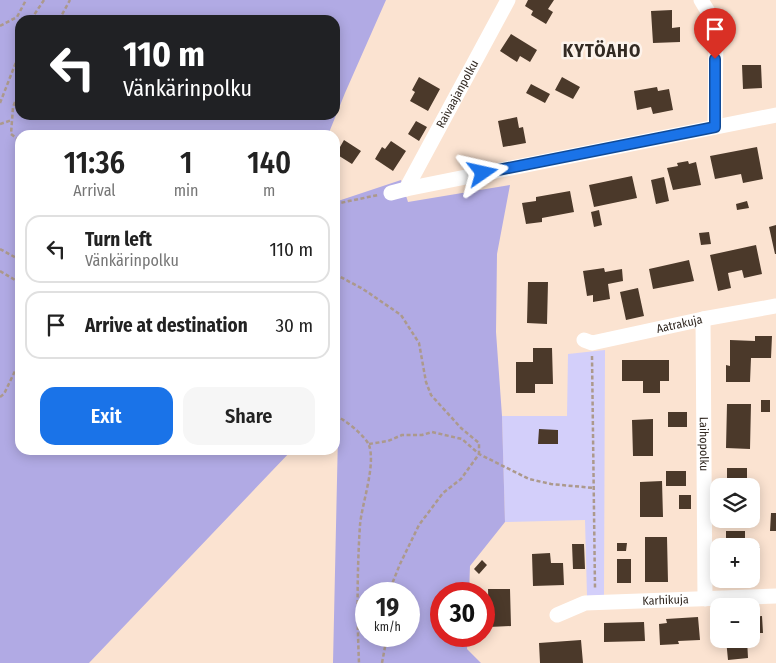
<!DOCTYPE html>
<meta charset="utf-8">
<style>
:root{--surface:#fff;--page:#f6f6f6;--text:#222;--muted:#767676;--line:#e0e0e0;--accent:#1a73e8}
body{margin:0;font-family:"Fira Sans Condensed",sans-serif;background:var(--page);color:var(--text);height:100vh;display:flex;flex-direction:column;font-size:19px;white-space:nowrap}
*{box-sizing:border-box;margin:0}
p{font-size:16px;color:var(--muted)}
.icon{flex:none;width:28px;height:28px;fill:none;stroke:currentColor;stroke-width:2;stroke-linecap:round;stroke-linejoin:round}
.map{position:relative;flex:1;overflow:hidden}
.panel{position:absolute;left:15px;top:130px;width:325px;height:325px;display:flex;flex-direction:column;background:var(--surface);border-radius:15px;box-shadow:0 2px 12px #0003}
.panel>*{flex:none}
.top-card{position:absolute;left:15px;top:15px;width:325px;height:105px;border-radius:15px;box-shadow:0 2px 12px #0003;background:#202124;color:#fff;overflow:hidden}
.buttons{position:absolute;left:710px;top:478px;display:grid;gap:10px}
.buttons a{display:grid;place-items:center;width:50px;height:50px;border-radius:10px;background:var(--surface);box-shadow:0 2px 12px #0003;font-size:25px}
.speed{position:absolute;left:355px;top:582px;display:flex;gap:10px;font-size:25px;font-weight:700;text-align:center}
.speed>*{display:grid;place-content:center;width:65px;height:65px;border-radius:50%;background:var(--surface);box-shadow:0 2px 12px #0003;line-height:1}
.speed small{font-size:12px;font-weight:400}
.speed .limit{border:8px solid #d22;background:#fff;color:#111}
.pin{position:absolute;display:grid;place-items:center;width:42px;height:42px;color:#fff;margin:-51px -21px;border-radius:50% 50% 50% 0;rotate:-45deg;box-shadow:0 0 5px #0007}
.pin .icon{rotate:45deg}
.me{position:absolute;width:55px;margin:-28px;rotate:79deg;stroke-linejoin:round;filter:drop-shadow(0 0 4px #0008)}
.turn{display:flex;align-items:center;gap:18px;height:105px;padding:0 25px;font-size:22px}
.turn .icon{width:65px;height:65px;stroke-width:2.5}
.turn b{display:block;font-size:35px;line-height:42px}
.eta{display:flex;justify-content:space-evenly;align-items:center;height:85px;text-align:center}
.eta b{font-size:30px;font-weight:600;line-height:35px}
.button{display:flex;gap:10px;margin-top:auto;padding:10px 25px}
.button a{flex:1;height:58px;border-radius:15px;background:var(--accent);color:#fff;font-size:20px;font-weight:600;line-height:58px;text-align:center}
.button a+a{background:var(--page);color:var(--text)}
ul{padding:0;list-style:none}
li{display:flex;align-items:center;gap:15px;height:68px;margin:0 10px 8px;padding:0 15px;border:2px solid var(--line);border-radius:15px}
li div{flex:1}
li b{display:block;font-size:19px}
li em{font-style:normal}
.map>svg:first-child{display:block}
</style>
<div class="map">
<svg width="776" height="663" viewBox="0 0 776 663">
<rect width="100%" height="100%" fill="#fbe3d1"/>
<path fill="#d3cffa" d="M605 350 604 595 587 596 585 520 505 522 502 416H567L568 354Z"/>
<path fill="#b1aae4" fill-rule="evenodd" d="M0 0H386L345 93 328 135H20V450H292L89 663H0ZM20 20H335V115H20Z
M401 180 408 202 510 185 497 254 496 332 502 416 505 522 470 566 469 594H441V636H468L467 649 481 663H333L338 435 335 434V202ZM366 594H409V636H366Z"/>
<path fill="#4b392a" d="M528 0H554L548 9 553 12 546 24 531 15 533 11 525 6Z
M672 10V28L680 27V42L653 43 651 11Z
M511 34 537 50 530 62 520 56 517 62 500 51Z
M742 65H761L762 88 743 89Z
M419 77 440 89 428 111 410 101 415 92 412 90Z
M562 77 580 87 573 99 555 90Z
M531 84 550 94 545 103 526 93Z
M657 87 658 91 669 89 673 110 653 114 651 107 637 110 634 91Z
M517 117 519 128 523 127 526 143 503 147 498 121Z
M416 121 427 127 419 141 408 134Z
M344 140 361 151 352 164 336 154Z
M391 141 406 151 393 171 375 159 382 147 385 149Z
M757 147 763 179 743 183 741 174 715 179 710 156Z
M688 161 689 164 696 162 701 185 673 190 667 168 678 166 677 163Z
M632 176 637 198 594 207 589 185Z
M664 177 669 201 656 204 651 180Z
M570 191 574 212 542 218V222L526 224 522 203 536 201V197Z
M747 201 749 208 737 210 736 204Z
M599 210 602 225 594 227 591 212Z
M776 225V254H775L769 227Z
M709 232 711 244 701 245 699 233Z
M756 245 762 274 744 278 742 270 728 273 731 288 718 291 710 255Z
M689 260 694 281 653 289 649 269Z
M604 268 605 272 622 269 623 281 608 284 610 299 593 302V295L587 296 583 271Z
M528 282H548L547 324 527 323Z
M638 288 644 316 626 320 620 292Z
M755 336H772L771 358H751L750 382H726V365L730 366V340L755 341Z
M533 348H552L553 384H535V393H516V362H533Z
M622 360H669V381H660V393H643V381H622Z
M761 400H770V412H761Z
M727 404H751L750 449 726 448Z
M668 412H687V427H668Z
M653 419V456H633L632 420Z
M539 429 558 430V444H538Z
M727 468H747V486H727Z
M666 471H686V486H666Z
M662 481 663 517H640V482Z
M679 495H691V509H679Z
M771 513H776V531H770Z
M726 531H745V546H726Z
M645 537H667L668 582H645Z
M617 543H627L626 551H617Z
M572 544H584L585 569H573Z
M751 547H760V564H751Z
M550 553 551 563H563L564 585 533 586 532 554Z
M617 559H631V583H617Z
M482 560 487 565 479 574 474 569Z
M488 589H510L511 626 489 627Z
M762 616 763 633H751V617Z
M698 617 700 640 678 641 679 644 660 645 659 624 667 623 666 619Z
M644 622 645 641 604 642V623Z
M726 639H747L748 658 728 660Z
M581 640 583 663H540L539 643Z"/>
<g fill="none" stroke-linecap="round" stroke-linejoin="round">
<path stroke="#ac998c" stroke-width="2.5" stroke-dasharray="4 2.5" stroke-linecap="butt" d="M32 20 34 15 44 0
M59 20 70 0
M0 26 17 17 26 0
M20 90 13 107 11 134 20 141
M0 103 20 52
M0 124 12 120
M335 204 378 195
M0 249 20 260
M0 271 20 283
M335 274 363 289 401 315 419 343 426 382 431 395 461 428 479 443V454L461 479 443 493 419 525 400 564 390 589V594
M592 356 595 588
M0 397 4 394 15 371 20 364
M335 416C344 418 366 437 369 445 376 465 362 503 360 525 357 571 357 617 359 663
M369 444 388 441 402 435H422L432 432 462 439 479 454 529 479 551 484 594 488
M382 663 387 636"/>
<g stroke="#fff" stroke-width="15">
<path d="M701 0 716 25 715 127"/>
<path id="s1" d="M406 189 508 0"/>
<path d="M391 193 406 189 776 115"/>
<path id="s2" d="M703 319 705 599"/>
<path id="s3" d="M584 340 592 343 703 319 776 306"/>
<path id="s4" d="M557 615 585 603 776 596"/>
</g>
</g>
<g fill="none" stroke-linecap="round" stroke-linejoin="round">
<g stroke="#114b97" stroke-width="12">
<path id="route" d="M483 173 715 127V59"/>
</g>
<use href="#route" stroke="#1a73e8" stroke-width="9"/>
</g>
<g text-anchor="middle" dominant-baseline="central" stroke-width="5" stroke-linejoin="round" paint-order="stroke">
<g font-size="12" fill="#332a23" stroke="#fdf3ec">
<text stroke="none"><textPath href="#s1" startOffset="108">Raivaajanpolku</textPath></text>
<text stroke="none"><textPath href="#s3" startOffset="98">Aatrakuja</textPath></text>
<text stroke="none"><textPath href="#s2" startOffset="125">Laihopolku</textPath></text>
<text stroke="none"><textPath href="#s4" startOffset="111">Karhikuja</textPath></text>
</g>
<g font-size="18" font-weight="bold" letter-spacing="1" fill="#332a23" stroke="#fdf3ec">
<text x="602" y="51">KYTÖAHO</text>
</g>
</g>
</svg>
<div class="buttons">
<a><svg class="icon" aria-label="layers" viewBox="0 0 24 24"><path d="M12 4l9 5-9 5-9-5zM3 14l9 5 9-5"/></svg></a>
<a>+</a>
<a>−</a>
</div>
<div class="speed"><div>19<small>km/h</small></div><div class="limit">30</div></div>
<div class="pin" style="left:715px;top:59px;background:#d93025"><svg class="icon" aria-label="arrive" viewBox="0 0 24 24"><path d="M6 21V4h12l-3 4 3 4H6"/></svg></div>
<svg class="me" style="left:483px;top:173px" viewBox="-20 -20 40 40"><path d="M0-17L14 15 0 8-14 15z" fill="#1a73e8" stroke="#fff" stroke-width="4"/></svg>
<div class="top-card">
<div class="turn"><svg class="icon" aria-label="left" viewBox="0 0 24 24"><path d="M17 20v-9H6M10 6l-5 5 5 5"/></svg><div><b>110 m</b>Vänkärinpolku</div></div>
</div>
<section class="panel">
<div class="eta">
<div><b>11:36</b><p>Arrival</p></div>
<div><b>1</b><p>min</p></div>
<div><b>140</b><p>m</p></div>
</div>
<ul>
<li><svg class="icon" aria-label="left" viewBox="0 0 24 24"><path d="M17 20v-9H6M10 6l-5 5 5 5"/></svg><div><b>Turn left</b><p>Vänkärinpolku</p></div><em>110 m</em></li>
<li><svg class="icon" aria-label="arrive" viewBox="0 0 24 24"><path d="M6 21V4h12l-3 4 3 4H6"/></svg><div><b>Arrive at destination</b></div><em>30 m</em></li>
</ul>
<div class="button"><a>Exit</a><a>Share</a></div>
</section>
</div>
